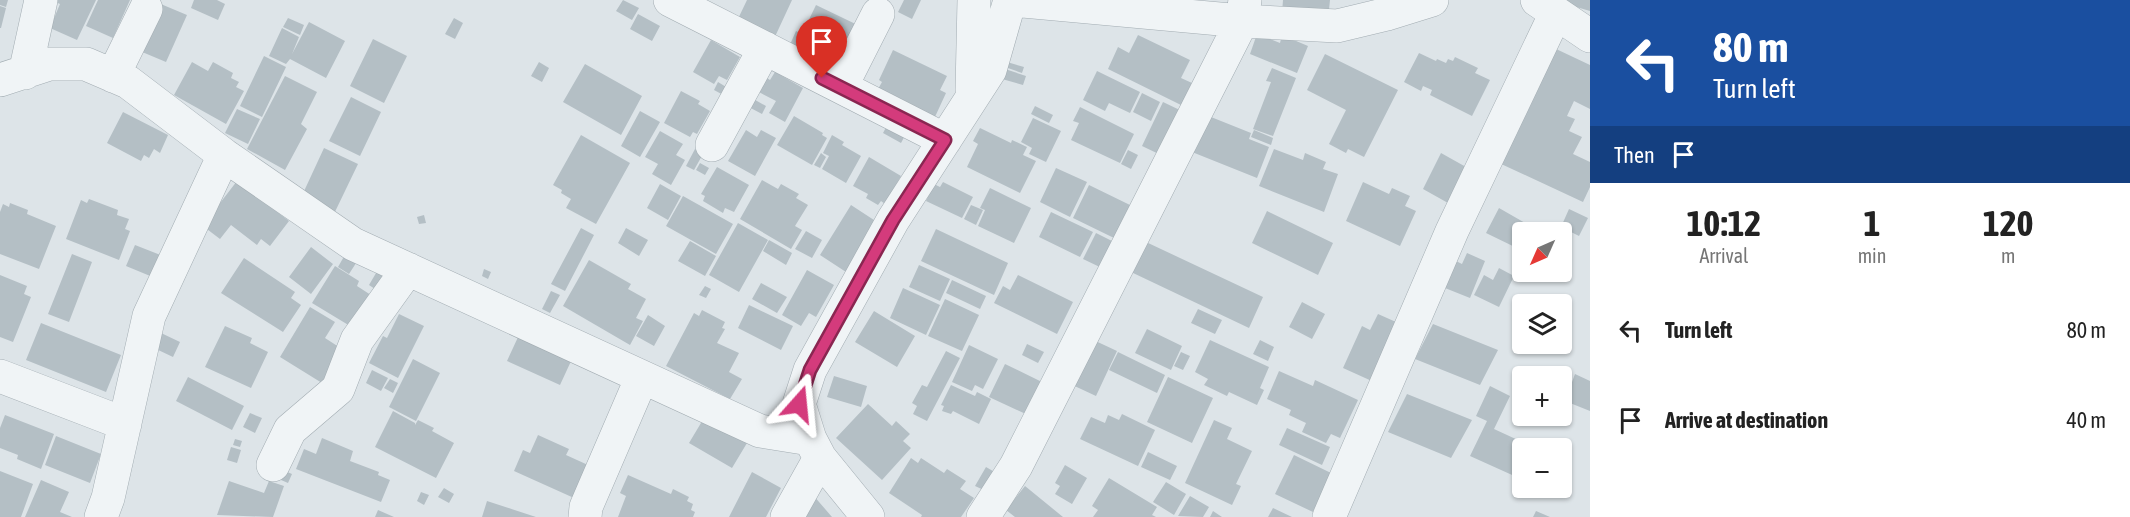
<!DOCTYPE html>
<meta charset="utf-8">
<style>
:root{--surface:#fff;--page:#f2f2f2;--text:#222;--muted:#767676}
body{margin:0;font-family:"Asap Condensed",sans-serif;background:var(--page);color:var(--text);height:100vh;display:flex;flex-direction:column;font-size:22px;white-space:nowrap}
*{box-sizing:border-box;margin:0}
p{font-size:20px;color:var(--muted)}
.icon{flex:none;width:33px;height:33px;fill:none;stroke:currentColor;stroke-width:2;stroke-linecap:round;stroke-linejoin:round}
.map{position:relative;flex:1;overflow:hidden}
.details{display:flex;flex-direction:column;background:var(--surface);width:540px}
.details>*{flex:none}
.guide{background:#1a4fa0;color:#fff;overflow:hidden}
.needle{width:39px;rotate:225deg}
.tools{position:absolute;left:1512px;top:222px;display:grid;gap:12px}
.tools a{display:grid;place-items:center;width:60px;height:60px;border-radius:6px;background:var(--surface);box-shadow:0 2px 4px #0004;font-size:30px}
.pin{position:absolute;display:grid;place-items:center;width:51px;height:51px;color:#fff;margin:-62px -26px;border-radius:50% 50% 50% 0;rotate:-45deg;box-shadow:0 0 6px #0007}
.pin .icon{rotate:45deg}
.me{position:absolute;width:66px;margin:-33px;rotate:18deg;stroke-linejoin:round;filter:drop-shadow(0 0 4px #0008)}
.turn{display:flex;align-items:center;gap:21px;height:126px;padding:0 24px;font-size:27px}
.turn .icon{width:78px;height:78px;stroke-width:2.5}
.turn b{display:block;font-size:42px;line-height:51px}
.then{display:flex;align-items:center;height:57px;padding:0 24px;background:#0003;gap:12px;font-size:22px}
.eta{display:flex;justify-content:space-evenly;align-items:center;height:102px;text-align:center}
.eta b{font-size:36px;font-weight:700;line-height:42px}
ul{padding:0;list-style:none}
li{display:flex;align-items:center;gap:18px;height:90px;padding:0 24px}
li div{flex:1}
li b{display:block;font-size:22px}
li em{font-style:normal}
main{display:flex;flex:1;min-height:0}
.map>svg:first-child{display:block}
</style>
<main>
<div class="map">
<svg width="1590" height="517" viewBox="0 0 1590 517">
<rect width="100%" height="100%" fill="#dde4e8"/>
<path fill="#b4bfc5" d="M0 0H8L6 7 0 5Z
M51 0H96L77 40 50 28 60 4Z
M98 0H130L113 38 86 26Z
M194 0H217L225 4 218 20 191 8Z
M623 0 639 8 632 20 616 11Z
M747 0H792L773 41 736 23Z
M904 0H921L912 19 898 12Z
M1283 0H1330L1328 19 1282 13Z
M1556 0H1590V11L1556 1Z
M156 2 187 15 166 62 135 49Z
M816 5 868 30 840 61 814 49 809 59 788 49 796 31 802 34Z
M0 6 6 8 1 28H0Z
M638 14 660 26 652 41 630 29Z
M288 18 304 25 300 35 283 27Z
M454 18 463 23 455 39 445 34Z
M309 22 345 41 326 78 290 59 286 64 269 56 282 28 299 37 292 54Z
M1257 34 1280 43 1282 35 1308 46 1297 73 1250 54Z
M1138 35 1190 60 1181 78 1192 83 1181 105 1108 69 1118 47 1129 53Z
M373 39 407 56 384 103 350 86Z
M711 40 740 57 727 80 719 76 714 84 693 72Z
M1554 48 1590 65V109L1574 101 1567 116 1575 119 1569 131 1582 137 1573 154 1590 162V187L1583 202 1499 163Z
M893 50 947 76 940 90 946 93 934 119 877 91 882 82 879 80Z
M1419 53 1436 61 1437 59 1446 63 1448 59 1453 61 1455 57 1478 68 1475 73 1490 80 1472 116 1430 95 1432 90 1423 86 1421 91 1404 82Z
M1325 54 1398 90 1364 157 1348 149 1346 153 1329 144 1346 110 1307 90Z
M264 56 286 67 262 117 240 106Z
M192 62 208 71 213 62 233 73 231 78 239 82 236 87 244 91 226 124 174 95Z
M539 62 549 68 542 82 531 76Z
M1007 62 1024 67 1022 73 1005 67Z
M585 64 642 96 621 135 563 102Z
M1272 68 1296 78 1273 136 1253 129 1271 82 1266 81Z
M1005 69 1026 76 1023 85 1002 79Z
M1097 71 1140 92 1130 113 1109 103 1105 111 1083 100Z
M775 72 803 88 785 122 769 113 776 101 755 90 764 76 770 80Z
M285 76 317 92 301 124 307 129 285 170 247 149Z
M718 82 731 90 727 97 714 90Z
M681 91 700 101 698 104 710 111 697 134 693 132 690 137 664 123Z
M1142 93 1160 102 1151 121 1133 112Z
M351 97 381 112 360 156 329 141Z
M750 97 766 106 762 114 745 105Z
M1163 102 1186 113 1165 157 1142 146Z
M1035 106 1053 115 1049 123 1031 114Z
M1080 107 1134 134 1120 163 1071 140 1079 123 1073 121Z
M237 109 260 119 248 144 225 133Z
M640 111 660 122 640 157 621 146Z
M123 112 168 135 160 153 154 149 149 158 144 155 141 161 107 143Z
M794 116 823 133 822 135 827 138 812 165 777 145Z
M1211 117 1251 133 1249 139 1269 147 1257 178 1192 152 1202 129 1205 130Z
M1033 118 1061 131 1046 162 1029 154 1032 148 1021 142Z
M890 120 908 130 901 143 883 133Z
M980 128 1011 143 1012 140 1027 147 1023 155 1036 161 1020 193 967 167 978 144 973 141Z
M746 130 757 137 761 130 776 138 755 176 728 161Z
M1254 130 1273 138 1271 145 1251 137Z
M660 131 683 144 676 155 685 160 671 185 652 174 658 164 645 157Z
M581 135 630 163 596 224 566 208 571 199 561 193 562 190 553 185Z
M832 135 844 142 842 145 861 156 846 183 822 169 829 156 823 153Z
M324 148 358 164 332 218 299 202Z
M695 149 703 154 694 170 686 166Z
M1274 149 1303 160 1305 153 1326 162 1323 169 1338 174 1324 212 1259 186Z
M1128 150 1138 155 1131 169 1121 164Z
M821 153 826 157 820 168 814 165Z
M1441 153 1466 167 1448 203 1423 189Z
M869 157 901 176 885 204 881 201 878 205 866 198 868 194 853 186Z
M700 163 709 168 705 175 696 170Z
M717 167 749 185 734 212 725 208 723 213 703 201 705 196 701 194Z
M1056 168 1087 182 1070 217 1040 202Z
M762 180 778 189 781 184 799 194 796 198 808 205 795 226 802 230 791 249 740 219Z
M237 181 289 221 270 246 261 239 257 245 231 225 220 239 199 223 217 207Z
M943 182 973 197 962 218 926 201 934 184 940 187Z
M1363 182 1389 194 1392 188 1410 196 1405 206 1416 211 1400 246 1346 221Z
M660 184 681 196 668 220 647 208Z
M1089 185 1130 205 1114 238 1073 218Z
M990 188 1031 208 1014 243 978 226 985 210 980 208Z
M683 196 733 224 716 254 666 226Z
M89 199 118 210 117 215 129 219 125 229 130 231 119 260 66 239 81 200 87 203Z
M10 203 28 210 27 214 56 226 39 269 0 254V212L3 204 9 207Z
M851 205 877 222 846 272 820 255Z
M971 205 983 210 976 225 964 219Z
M1499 208 1532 227 1530 232H1522L1521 250 1486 233Z
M1569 209 1588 218 1579 236 1561 227Z
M1267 211 1333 243 1318 275 1252 243Z
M1051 212 1093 232 1080 257 1039 237Z
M424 215 426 223 419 224 417 217Z
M738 223 768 240 739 292 709 275Z
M581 228 594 235 565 291 551 284Z
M626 228 648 240 639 256 618 243Z
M936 229 1008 263 994 295 921 261Z
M806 231 822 240 812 258 795 249Z
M1096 233 1116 243 1104 269 1083 259Z
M769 240 792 253 786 265 763 251Z
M690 241 716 256 705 276 678 261Z
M1146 242 1263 297 1249 328 1131 272Z
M135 245 163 256 155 278 126 266Z
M311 247 333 264 311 294 289 277Z
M346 253 358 260 349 274 338 267Z
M1467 253 1485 261 1470 298 1445 288 1456 261 1462 264Z
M72 254 92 262 69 322 48 314Z
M244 258 295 292 291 298 301 305 283 332 221 293Z
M589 260 631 284 628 289 646 299 636 318 643 321 630 345 563 306Z
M919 265 950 279 940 301 909 287Z
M335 266 359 281 357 286 374 297 355 329 312 303Z
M379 268 391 276 381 293 369 285Z
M1499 268 1514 276 1499 307 1474 295 1484 275 1493 280Z
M484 269 491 272 488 279 482 276Z
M807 270 834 285 816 317 809 313 801 326 782 315Z
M0 275 27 286 24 294 31 297 13 342 0 337Z
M1018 275 1073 302 1057 334 994 303 1003 286 1010 290Z
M952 280 986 296 980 309 946 293Z
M761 283 787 297 777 313 752 299Z
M705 286 711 289 706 298 699 295Z
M903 288 940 305 926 335 890 318Z
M551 291 560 295 550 313 542 309Z
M945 299 979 315 962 351 928 336Z
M1302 302 1325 314 1312 339 1289 327Z
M749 305 793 326 781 350 738 328Z
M310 307 335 322 325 338 342 349 322 383 280 357Z
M1198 309 1222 320 1215 334 1191 323Z
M702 310 725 322 722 328 725 329 717 343 739 353 729 372 742 379 730 399 666 366 694 313 699 316Z
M874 311 915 336 897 367 855 342Z
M399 314 424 326 398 378 369 363 383 336 387 338Z
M1378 314 1396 322 1374 382 1343 368 1362 326 1370 330Z
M648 315 665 326 654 346 636 336Z
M41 323 121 355 106 392 26 360Z
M1433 324 1498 350 1480 385 1415 359Z
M225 326 252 338 250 343 268 352 251 388 205 367Z
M1147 329 1182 346 1171 370 1135 353Z
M161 333 180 342 173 357 154 348Z
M519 335 572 359 560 385 507 361Z
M1087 337 1117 351 1096 396 1066 382Z
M1210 340 1269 367 1260 388 1264 390 1257 405 1229 392 1227 396 1204 385 1208 379 1195 372Z
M1260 340 1274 347 1268 361 1253 354Z
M1027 344 1044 352 1038 363 1022 355Z
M969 345 998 359 983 389 975 385 972 391 952 382Z
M946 351 960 358 927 421 913 414 917 406 912 403 922 385 927 387Z
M1118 352 1165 375 1157 393 1109 370Z
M1181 352 1190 356 1183 370 1174 366Z
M413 359 440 373 416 421 389 407Z
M1005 364 1044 383 1028 415 989 397Z
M372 370 388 378 381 391 366 383Z
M1279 371 1313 386 1315 380 1358 400 1340 438 1331 434 1326 443 1302 432 1306 423 1289 415 1291 410 1267 399Z
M1575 374 1590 381V411L1565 401Z
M834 376 867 386 861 407 827 397Z
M188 377 244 406 232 430 176 401Z
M1168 377 1213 398 1192 443 1147 422Z
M390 379 398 383 393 393 384 388Z
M951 385 975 396 977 392 991 399 979 424 953 411 951 414 942 411 944 406 941 405Z
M1490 386 1510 396 1494 429 1535 448H1522V475L1521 479 1470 456 1487 421 1476 416Z
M1407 394 1472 420 1451 458 1388 432Z
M868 404 892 426 896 421 910 434 903 441 911 448 882 480 836 438Z
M393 411 415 423V425L418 420 434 428 432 431 454 443 436 478 375 447Z
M250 413 262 418 255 433 243 427Z
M1122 414 1155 430 1138 466 1080 439 1091 417 1105 423 1108 415 1119 420Z
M5 415 54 434 41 469 17 459 18 455 0 448V428Z
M704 418 747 443 732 468 689 443Z
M1214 420 1232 428 1227 439 1252 451 1236 484 1241 486 1232 505 1185 483Z
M1287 428 1330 447 1322 465 1279 445Z
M538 435 569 449 566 455 588 465 574 498 514 471 523 450 530 453Z
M56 436 101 454 90 483 45 465Z
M322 438 353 451 350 461 379 472 378 475 390 480 381 502 296 469 304 449 316 454Z
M235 439 242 441 240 447 233 445Z
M231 447 241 450 237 463 227 460Z
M1148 452 1177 466 1170 480 1141 467Z
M1294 455 1331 473 1313 512 1275 494Z
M911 458 918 463 921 458 944 473 947 469 966 481 960 489 974 498 961 517H921L922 515 889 493Z
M1065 465 1087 478 1072 504 1055 494 1060 486 1055 483Z
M986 467 998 474 988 492 975 486Z
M0 471 33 484 21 517H0Z
M285 471 292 474 288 483 281 480Z
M752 472 781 488 766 517H729Z
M628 475 671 494 673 489 689 497 687 501 693 504 691 510 695 512 693 517H618L626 496 620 493Z
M1109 478 1157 507 1152 515 1156 517H1093L1098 510 1092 506Z
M41 480 69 492 60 512 72 517H25Z
M229 481 264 493 269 481 284 486 273 517 217 515Z
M1166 482 1186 494 1174 515 1153 502Z
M1025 486 1063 517H1015L1006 510Z
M444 488 454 494 449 503 438 497Z
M421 492 429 495 424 505 417 501Z
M813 495 832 517H806L801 511Z
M1190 496 1209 507 1203 517 1178 516Z
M487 501 536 517H482Z
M1273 508 1292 517H1268Z
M378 510 394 517H375Z
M1213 511 1222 517H1210Z
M1536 511 1550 517H1533Z"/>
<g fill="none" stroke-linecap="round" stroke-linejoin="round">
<g stroke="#a2acb2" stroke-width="34">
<path id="minor" d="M670 0 945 140
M1010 0 1242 21 1337 26 1387 14 1432 0
M1537 0 1590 36
M25 73 41 0
M113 76 146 9
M0 80 49 64H86L128 82 224 155 353 244 760 431 810 439
M841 87 878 14
M972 90 974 0
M712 145 765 48
M0 376 125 424
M273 465 290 430 338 389 357 340 408 269
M101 517 108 498 149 316 224 155
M585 517 586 507 642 377
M787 517 820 458
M868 517 820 458 810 439 799 404 810 370 893 220 990 70 1010 0
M983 517 1016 466 1242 21 1245 0
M1329 517 1452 231 1556 13"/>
</g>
<use href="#minor" stroke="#f0f4f6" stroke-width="33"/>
</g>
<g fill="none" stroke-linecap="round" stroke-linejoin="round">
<g stroke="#8a2651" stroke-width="15">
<path id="route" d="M799 404 810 370 893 220 945 140 822 78"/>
</g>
<use href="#route" stroke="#d43b7c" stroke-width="10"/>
</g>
</svg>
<div class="tools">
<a><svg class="needle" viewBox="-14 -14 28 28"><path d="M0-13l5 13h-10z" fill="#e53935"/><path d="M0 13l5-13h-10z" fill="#767676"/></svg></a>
<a><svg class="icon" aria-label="layers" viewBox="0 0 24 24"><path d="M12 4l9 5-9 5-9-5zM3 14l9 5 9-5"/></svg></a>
<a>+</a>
<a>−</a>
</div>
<div class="pin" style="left:822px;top:78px;background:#d93025"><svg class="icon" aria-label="arrive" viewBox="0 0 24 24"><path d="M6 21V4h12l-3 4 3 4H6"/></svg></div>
<svg class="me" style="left:799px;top:404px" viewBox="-20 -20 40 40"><path d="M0-17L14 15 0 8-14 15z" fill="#d43b7c" stroke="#fff" stroke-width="4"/></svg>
</div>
<section class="details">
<div class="guide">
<div class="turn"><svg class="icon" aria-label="left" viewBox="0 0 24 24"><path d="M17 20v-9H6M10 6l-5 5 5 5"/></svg><div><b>80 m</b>Turn left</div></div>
<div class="then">Then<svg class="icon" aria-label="arrive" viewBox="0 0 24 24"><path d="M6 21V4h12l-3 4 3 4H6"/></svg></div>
</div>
<div class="eta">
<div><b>10:12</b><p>Arrival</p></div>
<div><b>1</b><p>min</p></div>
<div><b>120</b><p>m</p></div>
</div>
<ul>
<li><svg class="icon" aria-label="left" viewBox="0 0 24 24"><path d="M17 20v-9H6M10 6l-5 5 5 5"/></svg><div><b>Turn left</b></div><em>80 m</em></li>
<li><svg class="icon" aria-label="arrive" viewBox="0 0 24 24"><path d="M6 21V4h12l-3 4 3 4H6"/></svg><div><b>Arrive at destination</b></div><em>40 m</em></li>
</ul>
</section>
</main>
